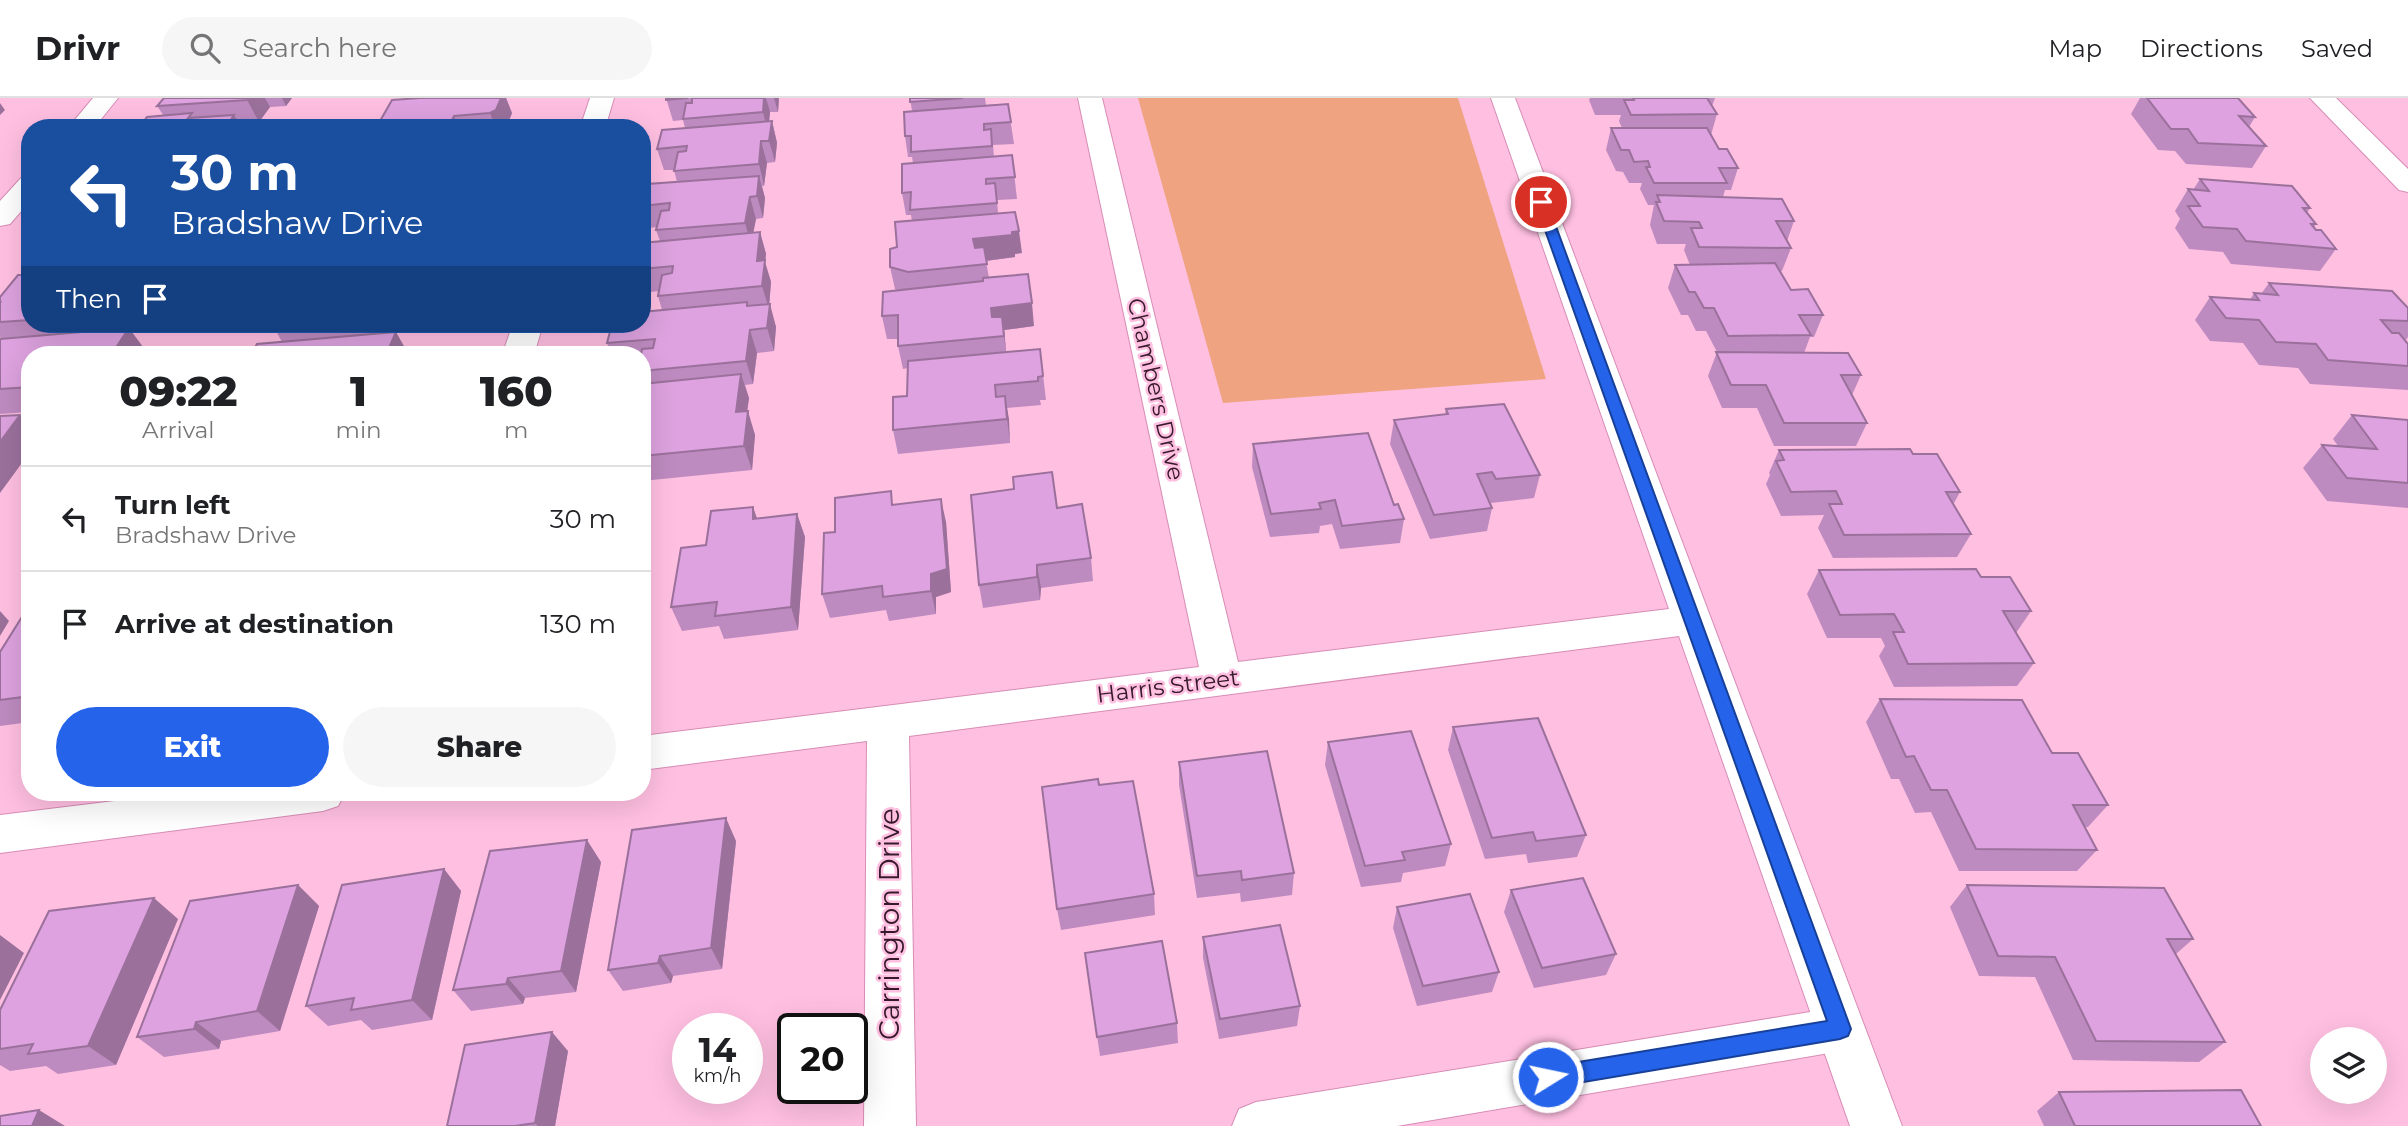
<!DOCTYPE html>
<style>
:root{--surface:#fff;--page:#f6f6f6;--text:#202124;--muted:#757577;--line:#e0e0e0;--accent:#2563eb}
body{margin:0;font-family:Montserrat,sans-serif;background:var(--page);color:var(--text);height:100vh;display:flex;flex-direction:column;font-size:26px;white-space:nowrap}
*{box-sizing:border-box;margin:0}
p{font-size:23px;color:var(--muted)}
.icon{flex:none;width:38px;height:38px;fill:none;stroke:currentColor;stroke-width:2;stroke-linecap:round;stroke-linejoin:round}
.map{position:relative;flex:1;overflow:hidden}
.sheet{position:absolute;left:21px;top:248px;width:630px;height:455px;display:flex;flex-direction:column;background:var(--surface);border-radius:28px;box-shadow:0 7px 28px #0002}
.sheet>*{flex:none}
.banner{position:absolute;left:21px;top:21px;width:630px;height:214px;border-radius:28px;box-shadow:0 7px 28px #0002;background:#1a4fa0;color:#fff;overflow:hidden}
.tools{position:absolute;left:2310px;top:929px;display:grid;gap:14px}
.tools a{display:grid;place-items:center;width:77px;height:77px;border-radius:50%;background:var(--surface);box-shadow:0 7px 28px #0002;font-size:35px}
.speed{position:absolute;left:672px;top:915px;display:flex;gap:14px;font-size:35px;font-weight:700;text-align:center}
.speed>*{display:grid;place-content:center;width:91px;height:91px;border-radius:50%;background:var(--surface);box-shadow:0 7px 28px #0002;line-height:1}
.speed small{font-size:18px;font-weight:400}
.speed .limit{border:4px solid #111;border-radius:10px;background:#fff;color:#111}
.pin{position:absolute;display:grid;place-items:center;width:60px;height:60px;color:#fff;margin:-30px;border:4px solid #fff;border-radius:50%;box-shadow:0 2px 7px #0007}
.me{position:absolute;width:77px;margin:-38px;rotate:80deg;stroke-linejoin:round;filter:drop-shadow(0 0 5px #0008)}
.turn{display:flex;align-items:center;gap:24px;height:147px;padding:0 35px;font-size:32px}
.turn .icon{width:91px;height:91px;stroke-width:2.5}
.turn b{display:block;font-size:49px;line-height:60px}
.then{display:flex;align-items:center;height:66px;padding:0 35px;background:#0003;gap:14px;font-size:26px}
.eta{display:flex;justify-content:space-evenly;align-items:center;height:119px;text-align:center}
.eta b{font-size:42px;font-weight:800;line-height:49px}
.primary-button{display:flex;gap:14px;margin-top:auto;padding:14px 35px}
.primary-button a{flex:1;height:80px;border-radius:42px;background:var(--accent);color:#fff;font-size:28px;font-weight:800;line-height:80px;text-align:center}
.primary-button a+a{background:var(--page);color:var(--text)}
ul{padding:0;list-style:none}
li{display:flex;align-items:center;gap:21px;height:105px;padding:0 35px;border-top:2px solid var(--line)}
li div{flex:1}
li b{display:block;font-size:26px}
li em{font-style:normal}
header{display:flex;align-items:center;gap:42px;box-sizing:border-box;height:98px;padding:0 35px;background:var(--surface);border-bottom:2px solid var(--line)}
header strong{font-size:33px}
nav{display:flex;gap:38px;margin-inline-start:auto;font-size:24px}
.search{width:490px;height:63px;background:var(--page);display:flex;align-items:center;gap:18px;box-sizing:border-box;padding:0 24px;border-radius:38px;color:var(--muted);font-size:26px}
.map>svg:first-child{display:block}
</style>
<header>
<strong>Drivr</strong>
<div class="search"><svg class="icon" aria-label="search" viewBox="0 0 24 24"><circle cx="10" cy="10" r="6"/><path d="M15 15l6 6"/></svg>Search here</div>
<nav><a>Map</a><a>Directions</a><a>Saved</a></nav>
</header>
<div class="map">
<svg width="2408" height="1028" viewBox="0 0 2408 1028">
<rect width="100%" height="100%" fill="#ffbfe1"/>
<path fill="#efa380" d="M1138 0H1458L1546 281 1223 305Z"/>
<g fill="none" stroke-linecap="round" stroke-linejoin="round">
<g stroke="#d88cb6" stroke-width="2">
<path id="lane" d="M1841 909 1857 916 1864 931 1857 946 1841 953 1397 1028H1232L1239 1011 1256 1004Z"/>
</g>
<g stroke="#d88cb6" stroke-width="2">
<path id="street" d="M93 0H118L94 30H68Z
M590 0H614L605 30H580Z
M1078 0H1102L1238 564 1669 511 1491 0H1515L1902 1028H1850L1679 538 909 638 916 1028H864L867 643 642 672V638L1199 569Z
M2310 0H2336L2408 71V94L2399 92Z
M30 78V103L10 126 0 128V103L21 80Z
M513 226H543L534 257H502Z
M180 695H345L338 708 323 713 0 755V717Z"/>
</g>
<use href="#lane" fill="#fff" fill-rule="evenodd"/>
<use href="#street" fill="#fff" fill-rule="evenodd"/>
</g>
<path fill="#be8bc0" d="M164 0H292L286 8 270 9 259 24 239 25 242 30H139L164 18 157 8Z
M411 0H506L512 15 506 30H369L380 23Z
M666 0H779L778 14H770L769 24 772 23 777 45 775 64 767 65 764 88H762L765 100 763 120 756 121 753 134H760L766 156 765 164 771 184 769 206 776 229 774 253 757 255 753 286 745 287 749 300 747 313 755 337 752 372 642 383V257H611L607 245 662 212 658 198 659 193 642 195V145L660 143 656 132 657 129 648 130 642 114V101L677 84 674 72H664L657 51 685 30 683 22 673 23Z
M910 0H985L986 7 1008 6 1014 46 993 47 994 59 1012 57 1017 101 997 102 998 115 1022 155 1015 156V159L986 163 989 180 1034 228 1004 232 1006 254 1040 251 1046 302H1040L1041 307 1007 310 1010 345 898 356 893 332 907 298 908 270 903 271 898 248V241H887L882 218 897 192 895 191 890 169 897 149 912 123 911 117H906L902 95 913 65 912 59H908L905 38 912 13Z
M1590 0H1715L1712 8 1717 16 1711 37 1719 51 1738 70 1731 92H1725L1723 99 1794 123 1787 143 1791 150 1782 173H1780L1791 192 1823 217 1814 239H1810L1804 255 1861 277 1852 297 1867 325 1856 348H1774L1757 310H1722L1708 278 1717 254 1706 233H1696L1688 217H1681L1668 190 1675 167H1690L1684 152 1686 146H1657L1650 127 1654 107H1648L1640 91 1642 85H1629L1623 74 1616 73 1606 52 1611 30H1622L1619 23 1621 17H1595L1589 2Z
M2140 0H2238L2255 19 2249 29 2266 48 2252 70 2186 66 2175 53 2158 52 2131 16Z
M2200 81 2310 110 2307 115 2316 126 2314 129 2336 151 2320 173 2231 166 2223 154 2189 151 2175 130 2180 121 2175 113 2188 91 2193 92Z
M30 177V226H141L139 228 93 231 92 233 146 253 143 257H30V314L0 316V241H2L0 239V199Z
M2269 185 2408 210V239L2405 243 2408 246V292L2310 286 2298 270 2259 267 2243 245 2210 243 2195 222 2210 199 2250 202 2254 195 2261 196Z
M278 226H397L393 234 409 257 282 244 275 231Z
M1446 311 1540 377 1534 400 1491 405 1487 397 1492 410 1487 433 1430 441 1390 346 1394 322 1445 316Z
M2352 317 2408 322V410L2327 403 2303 370 2322 347 2338 348 2333 341Z
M1253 346 1394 407 1404 421 1400 445 1340 451 1332 426 1320 428 1319 435 1270 439 1252 369Z
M1779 352 1960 394 1953 407 1971 436 1957 459 1833 460 1818 430 1824 417 1781 418 1766 386 1770 377 1769 375Z
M894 406 946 424 951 494 936 499V516L889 523 886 512 830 520 822 496 835 434Z
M753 409 757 421 797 416 805 439 798 532 724 541 719 528 682 533 671 509 706 447Z
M1057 410 1091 460 1093 483 1041 490 1040 502 983 510 979 487Z
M1819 472 1981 479 2031 513 2016 535 2034 565 2017 588 1894 589 1879 558 1885 548 1881 540H1827L1807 496Z
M30 506V624L0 628V554Z
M1880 601 2052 655 2108 707 2088 729H2085L2097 752 2077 773H1959L1931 714 1915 715 1899 681H1891L1866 624Z
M1453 629 1586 737 1577 759 1528 765 1526 756 1485 761 1448 652Z
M1328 644 1451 746 1445 768 1403 775 1401 784 1361 789 1325 667Z
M1179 664 1294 775 1292 797 1241 804 1240 795 1197 800 1179 687Z
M1099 687 1154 796 1155 817 1061 832 1057 811Z
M736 743 722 871 673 878 671 885 623 893 608 872Z
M601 764 576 894 525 900 523 906 471 913 453 892Z
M444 771 461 793 432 922 372 932 361 922 328 928 306 908Z
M298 787 319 808 280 933 221 943 219 951 164 959 137 939Z
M1967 787 2193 841 2176 856 2225 944 2199 964 2073 962 2035 879 1979 878 1950 809Z
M1511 792 1616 856 1606 877 1534 890 1504 814Z
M1397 809 1499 874 1492 894 1417 908 1393 830Z
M178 821 116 967 58 976 46 968 10 973 0 967V912Z
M1203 839 1300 908 1297 928 1219 941 1203 860Z
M1085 855 1177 925 1178 945 1100 958Z
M568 953 555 1028H447Z
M2059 994 2261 1028H2044L2037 1013Z"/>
<path fill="#9b719c" d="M249 0H265L270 9 259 24 247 2Z
M282 0H292L286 8Z
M500 0H506L512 15 506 30H496L490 15Z
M764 0H766L770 14 768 35 763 14Z
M774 0H779L778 14Z
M0 5 5 12 0 17Z
M234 17 242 30H225Z
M454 18 458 28 460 23 463 30H454L451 24Z
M772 23 777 45 775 64 769 43Z
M761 43 767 65 764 88 759 66Z
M759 78 765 100 763 120 757 98Z
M750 99 756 121 751 147 745 125Z
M1019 133 1022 155 1015 156V159L977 164 973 141Z
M760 134 766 156 765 164 771 184 769 211 762 188 757 163Z
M1032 205 1034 228 1004 232 1007 261 1003 232 995 233V242L991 210Z
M770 206 776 229 774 253 767 230Z
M73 226H89L93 231 85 242Z
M376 226H397L388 246Z
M129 230 146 253 143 257H120L115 251Z
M750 232 757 255 753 286 746 263Z
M396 234 409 257H386Z
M104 251 109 257H100Z
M741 276 749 300 744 337 736 314Z
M1005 298 1009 321 1010 345 1007 321Z
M748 313 755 337 752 372 744 348Z
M20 317 30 328V354L0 395V344Z
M941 401 946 424 951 494 936 499V516L931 493V476Z
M753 409 761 432 753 421Z
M797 416 805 439 798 532 791 509Z
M642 455 645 461 642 476Z
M1037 467 1041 490 1040 502 1037 479Z
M0 513 9 523 0 538Z
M642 516 647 526 643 549 642 547Z
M726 720 736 743 722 871 711 850Z
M587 742 601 764 576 894 561 873Z
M444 771 461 793 432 922 412 902Z
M298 787 319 808 280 933 257 913Z
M154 800 178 821 116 967 88 948Z
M0 837 24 855 0 902Z
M660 858 673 878 671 885 658 865Z
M508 880 525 900 523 906 506 886Z
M196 924 221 943 219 951 194 931Z
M552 934 568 953 555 1028H538L535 1025Z
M39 1012 65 1028H32Z"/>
<path fill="#dda2df" stroke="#9b719c" stroke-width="2" d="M164 0H249L247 2 157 8Z
M420 0H501L496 12 490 15 454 18 451 24 460 23 457 30H369L373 24 380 23 392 2Z
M666 0H688L666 2Z
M692 0H764L763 14 683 21 686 5H692Z
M910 0H963L910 4Z
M1633 0H1707L1717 16 1631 17 1624 2H1634Z
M2147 0H2238L2255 19 2239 18 2266 48 2198 45 2188 31H2171Z
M1008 6 1011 24 984 26V32L991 31 992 48 911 54V38H905L904 14Z
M192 15 188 20 234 17 225 30H139L147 19Z
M772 23 769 43H761L759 66 674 73 678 54 686 53 687 48 657 51 662 32Z
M1611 30H1707L1719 51H1727L1738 70H1719L1727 85H1654L1646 69H1650L1648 63 1634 64 1629 52H1621Z
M1012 57 1015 79 986 81V86L995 85 997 105 910 112 911 94 902 95V66Z
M759 78 757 98 750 99 745 125 656 132 661 113 669 112 670 105 642 108V101L647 86Z
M2200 81 2292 88 2310 110H2303L2316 126H2311L2316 132H2321L2336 151 2246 143 2237 131 2203 129 2188 108H2200L2188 91 2209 93Z
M1657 97 1782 101 1794 123H1776L1791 150 1699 149 1691 130H1702L1699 124 1664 123 1656 104H1660Z
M1015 114 1019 133 1012 134V137L973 141 975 150 984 149 987 166 908 174 890 169V151L897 149 895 124Z
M760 134 757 163 765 162 762 188 658 198 662 177 672 175 673 168 642 171V145Z
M1775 165 1791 192 1808 191 1823 217H1799L1811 237 1728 238 1714 210H1704L1695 194H1689L1675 167Z
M1028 176 1032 205 991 210 992 219H1002L1004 238 898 248V217L882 218 883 194 983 183V180Z
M18 177H30V222L0 224V205L1 203 0 204V199Z
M2269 185 2392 193 2408 210V223L2381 222 2392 235H2399L2408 246V268L2328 262 2316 246 2276 244 2259 222 2226 220 2210 199 2259 202 2254 195 2278 197Z
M747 204V208L770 206 767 230 750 232 746 263 642 273V257H641L642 251 653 250 655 241 607 245 612 226H642V214Z
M278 226H341L275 231Z
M129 230 115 251H104L100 257H30V289L0 291V241Z
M396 234 386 257H251L257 246Z
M1040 251 1043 278 1038 279V283L995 287 996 299 1005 298 1007 321 893 332V299L907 298 908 263Z
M1716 254 1848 255 1861 277H1841L1867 325H1784L1766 287H1731Z
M741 276 736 314 748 313 744 348 642 358V286Z
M1504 306 1540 377 1496 381 1492 374 1477 376 1492 410 1434 417 1394 322 1448 316 1446 311Z
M20 317 0 344V318Z
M2352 317 2408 322V385L2347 380 2322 347 2377 351Z
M1368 335 1394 407 1398 406 1404 421 1342 428 1335 402 1319 405 1321 411 1271 416 1253 346Z
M1910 351 1913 356H1937L1960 394H1946L1971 436 1844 437 1829 406H1842L1836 393 1791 394 1776 363 1784 362 1779 352Z
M1052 374 1057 410 1082 406 1091 460 1037 467V479L979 487 971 397 1014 391 1013 379Z
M891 393 892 407 941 401 947 471 931 476V493L883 499 882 488 822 496 824 435 835 434V400Z
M753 409V421L797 416 791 509 715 518 717 504 671 509 681 450 706 447 711 413Z
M1976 471 1981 479H2010L2031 513H2003L2034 565 1908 566 1893 534H1904L1894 516 1840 517 1819 472Z
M30 506V598L0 602V554Z
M1880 601 2022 602 2052 655H2078L2108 707H2073L2097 752 1976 751 1947 692H1931L1914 658 1906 659Z
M1538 620 1586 737 1536 743 1533 734 1492 740 1453 629Z
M1411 633 1451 746 1402 754 1405 762 1365 768 1328 644Z
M1267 653 1294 775 1242 782 1241 773 1197 778 1179 664Z
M1098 681 1099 687 1133 683 1154 796 1057 811 1042 689Z
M726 720 711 850 660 858 658 865 608 872 632 732Z
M587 742 561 873 508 880 506 886 453 892 490 753Z
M444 771 412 902 351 912 354 900 306 908 342 787Z
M1583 780 1616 856 1542 870 1511 792Z
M298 787 257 913 196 924 194 931 137 939 190 803Z
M1967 787 2164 790 2193 841H2167L2225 944 2096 943 2055 859 1998 858Z
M1470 796 1499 874 1423 888 1397 809Z
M154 800 88 948 28 956 33 946 0 951V912L49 813Z
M1280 827 1300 908 1220 921 1203 839Z
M1162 843 1177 925 1097 939 1085 855Z
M552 934 535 1025 515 1028H447L465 947Z
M2241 992 2261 1028H2075L2059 994Z
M39 1012 32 1028H0V1018Z"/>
<path fill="#2563eb" stroke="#184099" stroke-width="2" d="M1537 102 1547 104 1851 931 1848 938 1840 941 1548 990 1541 987 1538 979 1541 972 1548 969 1827 923 1535 104Z"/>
<g text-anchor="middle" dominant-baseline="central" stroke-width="5" stroke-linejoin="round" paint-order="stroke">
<g font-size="23" fill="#36192a" stroke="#ffbfe1">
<text transform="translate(1156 291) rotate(77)">Chambers Drive</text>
<text transform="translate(1168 588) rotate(-7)">Harris Street</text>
</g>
<g font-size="28" fill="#36192a" stroke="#ffbfe1">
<text transform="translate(889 826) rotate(-90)">Carrington Drive</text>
</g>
</g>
</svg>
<div class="tools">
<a><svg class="icon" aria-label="layers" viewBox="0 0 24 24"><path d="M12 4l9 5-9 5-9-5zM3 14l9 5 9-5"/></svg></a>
</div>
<div class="speed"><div>14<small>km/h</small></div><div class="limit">20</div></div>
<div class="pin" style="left:1541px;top:104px;background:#d93025"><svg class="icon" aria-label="arrive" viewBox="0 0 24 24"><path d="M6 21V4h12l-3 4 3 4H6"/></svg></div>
<svg class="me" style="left:1548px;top:979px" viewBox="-20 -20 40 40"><circle r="17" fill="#2563eb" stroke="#fff" stroke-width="3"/><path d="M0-11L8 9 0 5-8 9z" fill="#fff"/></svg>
<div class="banner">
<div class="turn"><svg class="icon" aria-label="left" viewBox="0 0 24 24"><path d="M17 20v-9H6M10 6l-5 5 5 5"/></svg><div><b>30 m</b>Bradshaw Drive</div></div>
<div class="then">Then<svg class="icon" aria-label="arrive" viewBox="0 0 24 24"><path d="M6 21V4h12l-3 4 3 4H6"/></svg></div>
</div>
<section class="sheet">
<div class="eta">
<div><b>09:22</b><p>Arrival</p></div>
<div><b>1</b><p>min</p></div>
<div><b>160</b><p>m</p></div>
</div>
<ul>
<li><svg class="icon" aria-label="left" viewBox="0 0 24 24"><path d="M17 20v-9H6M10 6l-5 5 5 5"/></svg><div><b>Turn left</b><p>Bradshaw Drive</p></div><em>30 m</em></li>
<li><svg class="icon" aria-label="arrive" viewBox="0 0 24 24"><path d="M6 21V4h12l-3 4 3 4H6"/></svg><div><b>Arrive at destination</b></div><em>130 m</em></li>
</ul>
<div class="primary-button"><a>Exit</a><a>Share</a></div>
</section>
</div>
